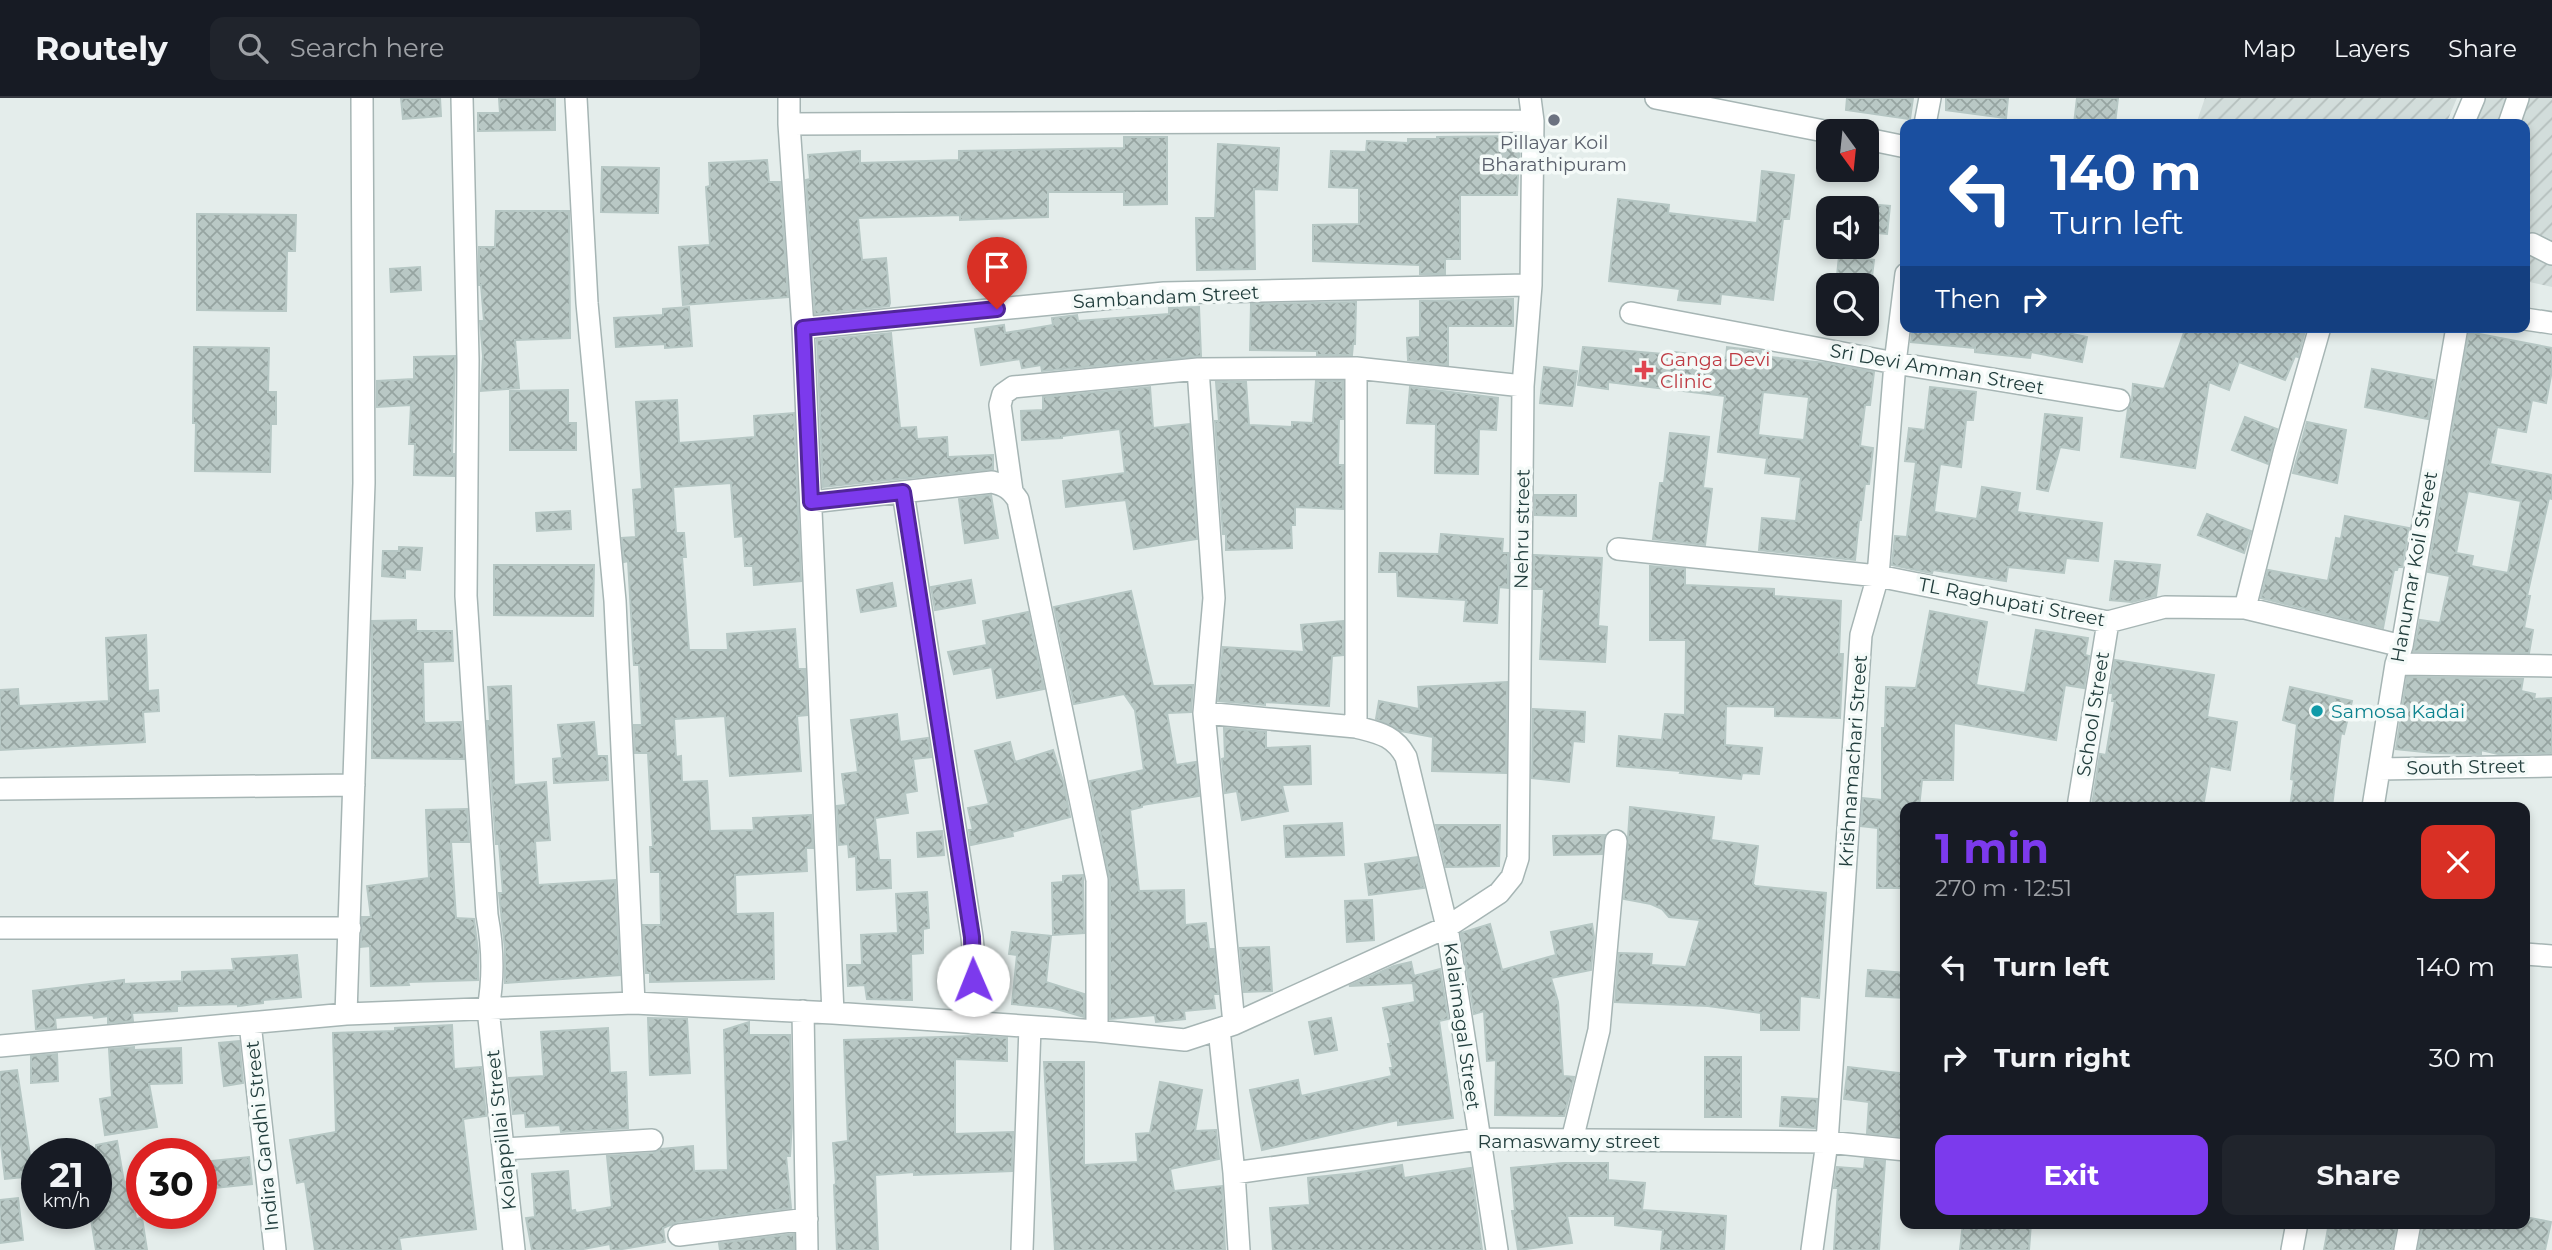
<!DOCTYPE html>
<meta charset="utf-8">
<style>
:root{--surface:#171b24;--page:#20242c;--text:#f1f3f6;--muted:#9ea1a6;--line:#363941;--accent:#7c3aed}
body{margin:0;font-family:Montserrat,sans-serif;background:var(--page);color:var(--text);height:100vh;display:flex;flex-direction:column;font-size:26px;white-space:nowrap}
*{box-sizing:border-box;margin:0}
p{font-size:23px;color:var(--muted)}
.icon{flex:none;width:38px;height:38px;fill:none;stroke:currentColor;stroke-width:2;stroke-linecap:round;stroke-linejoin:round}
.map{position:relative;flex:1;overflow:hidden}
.sheet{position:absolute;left:1900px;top:704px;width:630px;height:427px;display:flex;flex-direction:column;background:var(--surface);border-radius:14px;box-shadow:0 4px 10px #0003}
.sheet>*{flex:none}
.guide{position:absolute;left:1900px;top:21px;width:630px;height:214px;border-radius:14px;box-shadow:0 4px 10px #0003;background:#1a4fa0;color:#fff;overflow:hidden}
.needle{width:46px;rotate:165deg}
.fabs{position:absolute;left:1816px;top:21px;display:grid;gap:14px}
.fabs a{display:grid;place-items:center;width:63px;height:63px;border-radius:14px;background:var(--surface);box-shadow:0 4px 10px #0003;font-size:35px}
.speed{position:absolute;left:21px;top:1040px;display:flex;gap:14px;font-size:35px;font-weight:700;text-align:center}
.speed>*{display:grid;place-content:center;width:91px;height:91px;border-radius:50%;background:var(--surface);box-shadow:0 4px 10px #0003;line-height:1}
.speed small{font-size:18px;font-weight:400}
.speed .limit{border:10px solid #d22;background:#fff;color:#111}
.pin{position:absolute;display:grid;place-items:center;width:60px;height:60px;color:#fff;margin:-72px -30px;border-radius:50% 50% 50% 0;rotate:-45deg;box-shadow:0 0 7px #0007}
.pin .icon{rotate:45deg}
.me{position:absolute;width:77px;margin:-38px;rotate:359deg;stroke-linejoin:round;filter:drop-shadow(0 0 5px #0008)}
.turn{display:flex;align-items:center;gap:24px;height:147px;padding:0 35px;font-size:32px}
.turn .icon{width:91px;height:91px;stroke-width:2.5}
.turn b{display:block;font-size:49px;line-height:60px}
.then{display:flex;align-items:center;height:66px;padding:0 35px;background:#0003;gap:14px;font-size:26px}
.round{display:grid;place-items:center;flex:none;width:74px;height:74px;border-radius:14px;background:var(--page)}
.head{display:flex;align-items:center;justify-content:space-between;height:119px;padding:0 35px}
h1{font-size:42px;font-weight:700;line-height:52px;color:var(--accent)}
.button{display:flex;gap:14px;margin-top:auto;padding:14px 35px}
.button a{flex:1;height:80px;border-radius:14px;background:var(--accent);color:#fff;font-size:28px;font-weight:700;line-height:80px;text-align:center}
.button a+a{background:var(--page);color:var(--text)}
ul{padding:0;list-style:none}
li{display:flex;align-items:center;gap:21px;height:91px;padding:0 35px}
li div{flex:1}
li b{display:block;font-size:26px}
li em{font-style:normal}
header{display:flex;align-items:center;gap:42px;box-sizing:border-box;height:98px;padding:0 35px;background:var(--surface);border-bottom:2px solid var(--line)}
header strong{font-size:33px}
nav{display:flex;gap:38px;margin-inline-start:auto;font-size:24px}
.search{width:490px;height:63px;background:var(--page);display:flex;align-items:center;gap:18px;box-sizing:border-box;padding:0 24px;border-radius:14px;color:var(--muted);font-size:26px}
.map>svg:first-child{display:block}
</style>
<header>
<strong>Routely</strong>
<div class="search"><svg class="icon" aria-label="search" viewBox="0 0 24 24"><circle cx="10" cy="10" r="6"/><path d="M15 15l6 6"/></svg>Search here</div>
<nav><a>Map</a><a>Layers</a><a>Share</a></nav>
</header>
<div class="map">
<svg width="2552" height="1152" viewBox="0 0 2552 1152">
<defs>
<pattern id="industrial-furrows" width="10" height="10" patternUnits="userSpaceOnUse" patternTransform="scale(1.75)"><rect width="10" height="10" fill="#d2dddb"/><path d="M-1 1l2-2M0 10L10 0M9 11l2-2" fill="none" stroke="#b4bfbd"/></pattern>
<pattern id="building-cross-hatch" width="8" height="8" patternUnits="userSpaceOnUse" patternTransform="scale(1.75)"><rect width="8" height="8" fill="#b9c8c5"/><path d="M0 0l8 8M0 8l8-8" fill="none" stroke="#96a4a1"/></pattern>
</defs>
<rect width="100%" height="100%" fill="#e4edeb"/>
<path fill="url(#industrial-furrows)" d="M2205 0H2457L2446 26H2196Z
M2485 0H2552V189L2525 183V26H2475Z"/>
<path fill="url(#building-cross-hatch)" stroke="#b6c7c4" stroke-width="2" fill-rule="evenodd" d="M401 0H440L441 18 403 21Z
M499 0H555V32L478 33V15H500Z
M1847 0H1913L1910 21 1846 12Z
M1946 0H2008L2006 20 1946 12Z
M2077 0H2118L2115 26H2074Z
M1520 38 1517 97H1460V161H1445V176H1420V167L1313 163V127L1359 126V90L1329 89 1331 53 1366 54 1367 43 1408 45V41H1437V39Z
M1124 39H1167V106L1124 107V94H1048V119L960 122V117L858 120 862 162 886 160 890 205 889 208 815 216 806 82 810 81 808 57 860 53V65L959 62V53L1124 50Z
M1218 46 1279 50 1277 92 1254 91 1255 171 1197 172 1196 120H1215Z
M767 62 769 84H780L788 199 683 207 679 149 710 147 706 89 710 88 709 65Z
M602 69 659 70 658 115 601 114Z
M1762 73 1794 77 1789 121H1783L1773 202 1721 196 1720 206 1678 202 1680 191 1609 183 1618 101 1669 107 1668 115 1757 125Z
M1867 106 1890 108 1887 136 1867 134Z
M496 113H569L570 240 515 242 519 290 481 293 483 258 480 223H484L481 187H479V149H495Z
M197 116 296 117 295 153H287L286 213 197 212Z
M1839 158 1874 162 1871 187H1836Z
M420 169 421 192 391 194 390 171Z
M1513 201V228H1448V267L1408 262 1407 240 1420 239V203Z
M1356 204 1355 246H1353L1352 257H1317V253L1250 252 1251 206Z
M689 209 692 248 665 250V246L616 249 614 220 663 217V211Z
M1199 209 1201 258 1042 273 1041 267 1022 270 1020 261 981 267 975 231 1004 227 1005 235 1053 227 1052 220 1077 217 1078 223 1169 216V210Z
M1913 229H2039L2087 239 2082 264 2031 254 2030 260 1975 254V250L1911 244Z
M2186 229H2306L2298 259 2295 258 2285 282 2239 264 2229 292 2209 284 2195 370 2121 359 2128 311 2132 303 2133 286 2164 291Z
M2469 234 2552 250V272L2546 305 2532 302 2526 334 2497 329 2490 366 2552 377V401L2549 400 2527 498H2530L2524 530 2533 532 2529 555 2414 553 2420 522 2440 525 2450 478 2428 474ZM2468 393 2521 403 2508 475 2471 468 2473 458 2456 455Z
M891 235 900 330 916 329 917 341 947 339 948 359 993 357V371L823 389 817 242Z
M194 249 269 250 268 294H276V326H271L270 374 195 373 196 325H193Z
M1583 249 1675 257V254L1726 260 1727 249 1761 253 1760 258 1826 265 1874 274 1870 307H1865L1860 348 1873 350 1869 386H1865L1861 422H1859L1855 462 1759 452 1762 420 1796 423 1801 379 1765 375 1767 360 1718 354 1725 298 1608 284V291L1578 287ZM1763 294 1809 299 1804 342 1758 337Z
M455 258 452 356H454V378L414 377 415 346H409L411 307 377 309V283L414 281V259Z
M1544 269 1577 273 1572 308 1540 305Z
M2372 271 2434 282 2428 321 2365 309Z
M1316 283H1343V321H1339L1338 367H1343V411L1295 409V427H1291L1292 450 1226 452V436H1223L1215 323H1219L1216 284H1246L1249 327 1292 329V324L1313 325Z
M1150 289 1153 330 1189 326 1197 441 1134 451 1126 402 1066 409 1063 383 1125 375 1120 331 1062 338V340L1022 342 1021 313 1043 312V299Z
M1410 289 1498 300 1496 332 1479 331 1478 376 1435 375 1436 326 1407 325Z
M1930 289 1976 294 1973 322H1966L1961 369 1940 366 1934 414 1977 421 1982 389 2020 395 2017 414 2102 425 2098 463 2066 460 2064 475 2008 469 2006 483 1933 472 1932 475 1926 474 1892 467 1895 438 1907 439 1916 364 1905 363 1909 330 1925 332Z
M568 292V325H576V352H510V293Z
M677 302 679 345 755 339 754 318 794 315 801 483 754 487 753 468H745L743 438 735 439 731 385 673 389 676 435H684L686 459H682L689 552H728L727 536 795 531 798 571H805L807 617 797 618 801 673 730 678 725 618 674 621 676 659 681 658 682 684 707 683 710 733 754 732 753 720 811 717 813 750H806L807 773 735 777 736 816 773 815 774 881 650 884V875H646L643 827H661L660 774H651L650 749H653L648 655H635L634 627H642L639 567H634L628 463 624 464 622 440 636 439 633 392 642 391 636 304Z
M2045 316 2082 320 2079 352 2060 349 2048 393 2037 391Z
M2245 319 2277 331 2268 366 2232 352Z
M2307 324 2346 332 2337 385 2293 375Z
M1670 335 1709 339 1703 390 1712 391 1705 447 1653 441 1660 385H1664Z
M991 397 998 440 965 445 959 401Z
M1535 397H1576V418L1535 417Z
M570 413 571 431 537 433 536 415Z
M2207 416 2251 433 2244 455 2198 437Z
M2345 418 2409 430 2402 469H2398L2397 472H2394L2383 530 2261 500 2268 472 2328 483 2336 440 2341 441Z
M1441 436 1503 441 1502 455H1508V490L1499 489 1497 525 1464 523 1466 502 1398 498 1397 474H1379L1380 455 1439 456Z
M399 449 422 450 420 472 405 471V480L382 478 383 453H399Z
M1534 457 1602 460 1598 528 1607 529 1605 564 1540 561 1544 491H1534Z
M2115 463 2160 467 2156 498 2132 504 2110 502Z
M494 467H594L593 518 494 517Z
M1650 468 1685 471V487L1774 491V498L1841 503 1839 556H1843L1840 620 1775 618V609L1726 608 1725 647 1762 650 1759 676 1742 675 1741 681 1680 675 1681 673 1617 668 1619 638 1662 642 1665 616 1685 617 1686 542H1650Z
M971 482 975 505 935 512 931 489Z
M892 485 896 508 861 514 857 492Z
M1131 493 1153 588 1193 587 1191 614 1167 615 1176 667 1196 664 1199 698 1142 707V709L1130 712 1139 793 1184 792 1185 827 1206 825 1209 851H1214L1218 896H1213L1215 910 1184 913 1185 921 1156 924 1155 917 1110 921V782L1090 683 1144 672 1135 612 1124 596 1074 606 1054 509Z
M1930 513 1987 524 1976 587 2025 595 2036 532 2088 540 2085 557 2089 558 2084 590 2065 587 2056 642 1954 625 1953 682H1922L1919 709H1906V790H1877L1878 730 1861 728 1863 700 1882 702V630H1885L1886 589 1916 590Z
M1028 514 1044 591 997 600 992 569 954 576 948 554 987 547 983 523Z
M416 522V533H452L453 563 423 564 424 622 425 625 461 624 464 661 372 660V523Z
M1343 523V557L1332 558 1329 608 1265 604V607L1218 603 1223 549 1304 554 1301 527Z
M146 537 148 593 158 592 159 613 143 614 145 644 0 652V592L18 591 19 608 109 603 106 540Z
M2115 562 2214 577 2207 619 2237 624 2230 672 2210 668 2203 709 2092 707 2100 656 2106 657 2115 603H2112L2113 595H2110Z
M2407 579 2523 581 2521 593 2535 596 2534 601 2552 600V655L2498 656 2481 652V656L2434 655 2396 651Z
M1507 584 1506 675 1432 673 1433 639 1401 633 1376 621 1379 603 1419 611 1418 589Z
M511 588 514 687 546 684 550 742 535 743 538 787 615 782 620 877 505 885V851L499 795H503L499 746H496L487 623H490L488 589Z
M2290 589 2352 603 2344 636 2341 635 2332 709H2290L2294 682 2291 681 2297 626 2283 622Z
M1533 611 1585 614 1584 644 1573 643 1569 684 1532 680Z
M897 616 900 644 928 640 931 659 913 661 917 693 905 695 908 715 875 720 879 762H890L891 790 857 792 856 758 849 759 848 746 839 747 837 708 846 707 842 676 858 674 851 622Z
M594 624 597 658H607L608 682 554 685 553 661 562 660 558 627Z
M1224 630 1266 634V650L1310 648 1311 686 1282 687 1288 713 1242 722 1237 693 1225 695 1222 661 1225 660Z
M1010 644 1015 664 1053 652 1064 686 1070 719 1012 734 1013 738 971 747 969 732H973L968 710 989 706 975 653Z
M1630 709 1714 719 1711 742 1758 748 1753 786 1755 788 1826 795 1819 900 1800 898 1799 932H1761V915L1708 908 1615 904 1619 855 1652 856 1651 867 1686 869 1700 822 1669 819 1662 811 1651 806 1624 801Z
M467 711 469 744H451L456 820 474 821 478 853V882L408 884 409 887 371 888 370 848 361 849 362 819H371L367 788 429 780 426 712Z
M1342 725 1344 757 1286 759 1284 728Z
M1436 727H1500L1499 768 1446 769Z
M942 733 944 757 918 759 917 735Z
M1605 737 1602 756 1554 757 1553 738Z
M1417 759 1424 790 1369 797 1365 766Z
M1083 777 1084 835 1053 837 1052 785 1063 784V778Z
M927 794 929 830 923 831V855L911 856 912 902 867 901 865 887 848 888 847 867H862L861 837 898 835 896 796Z
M1372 802 1374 842 1347 844 1345 803Z
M1490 826 1502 872 1556 857 1551 834 1592 826 1594 839 1591 872 1551 880 1558 904 1563 978 1574 979 1564 1018 1495 1017 1496 962 1487 963 1484 913 1474 916 1461 835Z
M1012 834 1051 838 1046 884 1084 896V919L1053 910 1012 906 1017 857 1009 856Z
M1269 849 1272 893 1244 894 1240 850Z
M297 857 301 899 263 902V905L238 908V906L177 908V913L132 915 133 923 108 925V918L94 920 93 917 55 920 56 930 36 931 33 893 124 882V886L182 883V874L234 872 232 861Z
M1411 864 1414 878 1440 871 1448 921 1439 923 1453 1020 1398 1027V1022L1262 1052 1250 992 1298 982 1301 998 1392 978 1390 970H1393L1388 946H1391L1383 910 1415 904 1413 885 1349 888 1394 868Z
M1868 872 1906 875V900L1866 898Z
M648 920 687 921 690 975 650 977Z
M1331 920 1337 952 1315 956 1309 924Z
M749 924V937H790L792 1024 790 1058H786L791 1110 677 1124 663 1130 665 1144 616 1152H611L610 1146 578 1152H532L526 1120 535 1119 532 1076 568 1073 571 1113 575 1112 576 1115 612 1109 607 1058 653 1055 661 1051 693 1048 694 1073 728 1072 724 932Z
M452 927 454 971 481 969 486 1018 463 1021 476 1131 399 1140 401 1152H315L305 1083 297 1085 290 1042 336 1034 333 935 395 933V930Z
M608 930 610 975 626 974 628 1030 561 1034 560 1027 526 1029 525 1015 513 1016 509 980 544 978 541 934Z
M974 938 1007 940V963L955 961V1036L1013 1034 1012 1073 914 1077V1074L875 1077 878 1152H837L834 1087 836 1086 833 1045 848 1043 844 942Z
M239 943 243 985 224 988 219 945Z
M134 949V952L181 950 182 985 149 986 157 1029 105 1037 100 1001 112 999 109 951Z
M57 956 58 983 31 985V958Z
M1705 959H1741V1019H1705Z
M1044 964H1084V1067L1138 1064 1136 1036 1150 1035 1160 984 1202 992 1195 1033 1216 1032 1219 1061 1170 1071 1174 1093 1222 1088 1225 1152H1055Z
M1848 969 1906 976V1039L1867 1035 1869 1004 1844 1001Z
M17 972 33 1078 5 1081 0 1038V974Z
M1782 999 1817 1001 1815 1030 1780 1028Z
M117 1043 124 1084 130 1083 136 1121 142 1120 147 1152H96L90 1115H96V1047Z
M249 1059 252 1086 205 1091 203 1064Z
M1865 1061 1885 1063 1879 1152H1834L1838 1090H1834L1837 1069 1864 1071Z
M1563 1065H1608V1082L1645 1085 1642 1112 1726 1118 1724 1152H1661L1663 1132 1615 1127V1118H1567L1572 1145 1518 1152 1512 1113H1515L1511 1070Z
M1402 1067 1404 1080 1471 1070 1482 1152H1273L1270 1110 1310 1107 1308 1080 1355 1075Z
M18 1100 23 1142 0 1145V1102Z
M2525 1119 2551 1124 2545 1152H2418L2423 1125H2525Z
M1963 1125H2031L2029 1152H1960Z
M2329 1125H2397L2392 1152H2324Z
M794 1136V1152H720L719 1145Z"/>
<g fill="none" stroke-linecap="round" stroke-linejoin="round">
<g stroke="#a6b5b4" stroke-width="24">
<path id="minor" d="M462 0 468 262 466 498 487 817C493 849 494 879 488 911L514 1152
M576 0 587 205 615 503 634 905
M789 0V26L803 230 833 915
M1656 0 1829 34
M789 26 1533 23
M1925 26 1930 0
M2463 26 2474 0
M2509 26 2518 0
M1867 41 1906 49
M2532 146 2552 156
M1631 215 1895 265 2119 302
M2525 221 2552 225
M803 230 1164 195 1531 187
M1198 271 1214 500 1204 615 1234 926
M1012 393 1000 307 1003 296 1013 289 1198 271 1356 270 1523 288
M903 394 972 839 974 860 972 925
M811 404 992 384C1005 387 1011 391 1018 402L1097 782V933
M1618 451 1878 478 2108 524 2165 509 2245 510 2402 548
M2245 510 2284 355 2320 229
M2396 566 2552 568
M1204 615 1356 629V270
M1356 629C1379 635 1394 637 1406 659L1447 829 1497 1152
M2379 671 2552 668
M0 691 354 687
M2078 709 2108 524
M2373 709 2396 566 2402 548 2457 229
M0 830H350
M2525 856 2552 858
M803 913 807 1152
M346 916 364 385 362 0
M250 925 275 1152
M1219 931 1234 1075 1239 1152
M0 948 346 916 634 905 833 915 1097 933 1185 942 1234 926 1447 829 1499 795 1512 779 1518 760 1523 288 1531 187 1533 23 1530 0
M1572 1042 1599 932 1616 743
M503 1051 652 1042
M1234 1075 1478 1041 1827 1044 1906 1052
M679 1137 807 1121
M1022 1152 1030 929
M1812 1152 1827 1044 1861 537 1878 478 1895 265 1906 176
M2292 1152 2297 1125
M2405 1152 2410 1125"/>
</g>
<use href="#minor" stroke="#fff" stroke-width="21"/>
</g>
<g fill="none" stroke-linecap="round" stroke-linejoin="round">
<g stroke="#51269a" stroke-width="18">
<path id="route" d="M973 882 972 839 903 394 811 404 803 230 997 211"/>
</g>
<use href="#route" stroke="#7c3aed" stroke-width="12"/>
</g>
<circle fill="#6b7280" stroke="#f4faf8" stroke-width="2.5" cx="1554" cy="22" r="7"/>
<path fill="#e0444e" stroke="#f4faf8" stroke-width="2.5" d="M1640.5 261.5h7v7h7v7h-7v7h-7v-7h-7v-7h7z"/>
<circle fill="#0f9aa8" stroke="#f4faf8" stroke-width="2.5" cx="2317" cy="613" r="7"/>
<g text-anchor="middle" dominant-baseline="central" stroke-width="7" stroke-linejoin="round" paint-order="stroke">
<g font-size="19" fill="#5b616d" stroke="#f4faf8">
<text x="1554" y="44">Pillayar Koil<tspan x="1554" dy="22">Bharathipuram</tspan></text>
</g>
<g font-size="19" fill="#233f3e" stroke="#f4faf8">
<text transform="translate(1166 199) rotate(-3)">Sambandam Street</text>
<text transform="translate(1937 271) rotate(10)">Sri Devi Amman Street</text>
<text transform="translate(1522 431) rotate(-89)">Nehru street</text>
<text transform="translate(2414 469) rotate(-80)">Hanumar Koil Street</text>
<text transform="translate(2012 504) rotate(11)">TL Raghupati Street</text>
<text transform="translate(2093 616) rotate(-81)">School Street</text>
<text transform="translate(1853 663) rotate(-86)">Krishnamachari Street</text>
<text transform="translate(2466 669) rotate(-1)">South Street</text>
<text transform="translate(1462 928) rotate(82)">Kalaimagal Street</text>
<text transform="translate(501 1032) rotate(-96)">Kolappillai Street</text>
<text transform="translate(262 1038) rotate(-96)">Indira Gandhi Street</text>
<text x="1569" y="1043">Ramaswamy street</text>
</g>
<g font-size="19" fill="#be3a42" stroke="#f4faf8" text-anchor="start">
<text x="1660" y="261">Ganga Devi<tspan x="1660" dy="22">Clinic</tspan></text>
</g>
<g font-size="19" fill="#0d838f" stroke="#f4faf8" text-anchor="start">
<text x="2331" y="613">Samosa Kadai</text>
</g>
</g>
</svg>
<div class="fabs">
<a><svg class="needle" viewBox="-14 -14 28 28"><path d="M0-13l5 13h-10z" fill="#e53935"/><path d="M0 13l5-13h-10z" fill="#9ea1a6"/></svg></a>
<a><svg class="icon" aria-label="sound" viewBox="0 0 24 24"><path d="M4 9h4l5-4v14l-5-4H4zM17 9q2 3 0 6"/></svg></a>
<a><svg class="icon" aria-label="search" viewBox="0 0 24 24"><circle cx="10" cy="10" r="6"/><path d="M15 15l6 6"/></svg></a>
</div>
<div class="speed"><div>21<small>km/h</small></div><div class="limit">30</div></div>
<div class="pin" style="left:997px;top:211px;background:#d93025"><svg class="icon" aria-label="arrive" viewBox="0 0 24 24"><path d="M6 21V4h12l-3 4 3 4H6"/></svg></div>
<svg class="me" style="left:973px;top:882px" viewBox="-20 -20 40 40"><circle r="19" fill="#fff"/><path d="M0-13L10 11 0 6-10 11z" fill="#7c3aed"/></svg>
<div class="guide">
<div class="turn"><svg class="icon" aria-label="left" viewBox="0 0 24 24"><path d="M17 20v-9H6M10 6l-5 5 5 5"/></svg><div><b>140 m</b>Turn left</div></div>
<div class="then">Then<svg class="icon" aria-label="right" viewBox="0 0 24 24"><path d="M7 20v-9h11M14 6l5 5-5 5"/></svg></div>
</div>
<section class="sheet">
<div class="head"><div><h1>1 min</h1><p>270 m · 12:51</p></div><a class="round" style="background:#d93025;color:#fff"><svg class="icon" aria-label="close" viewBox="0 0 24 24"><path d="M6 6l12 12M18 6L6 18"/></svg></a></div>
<ul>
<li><svg class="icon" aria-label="left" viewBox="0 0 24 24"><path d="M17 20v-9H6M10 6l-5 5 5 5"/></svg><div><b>Turn left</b></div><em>140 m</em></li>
<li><svg class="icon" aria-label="right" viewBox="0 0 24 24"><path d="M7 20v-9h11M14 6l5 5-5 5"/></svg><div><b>Turn right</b></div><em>30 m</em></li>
</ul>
<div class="button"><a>Exit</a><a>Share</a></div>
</section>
</div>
